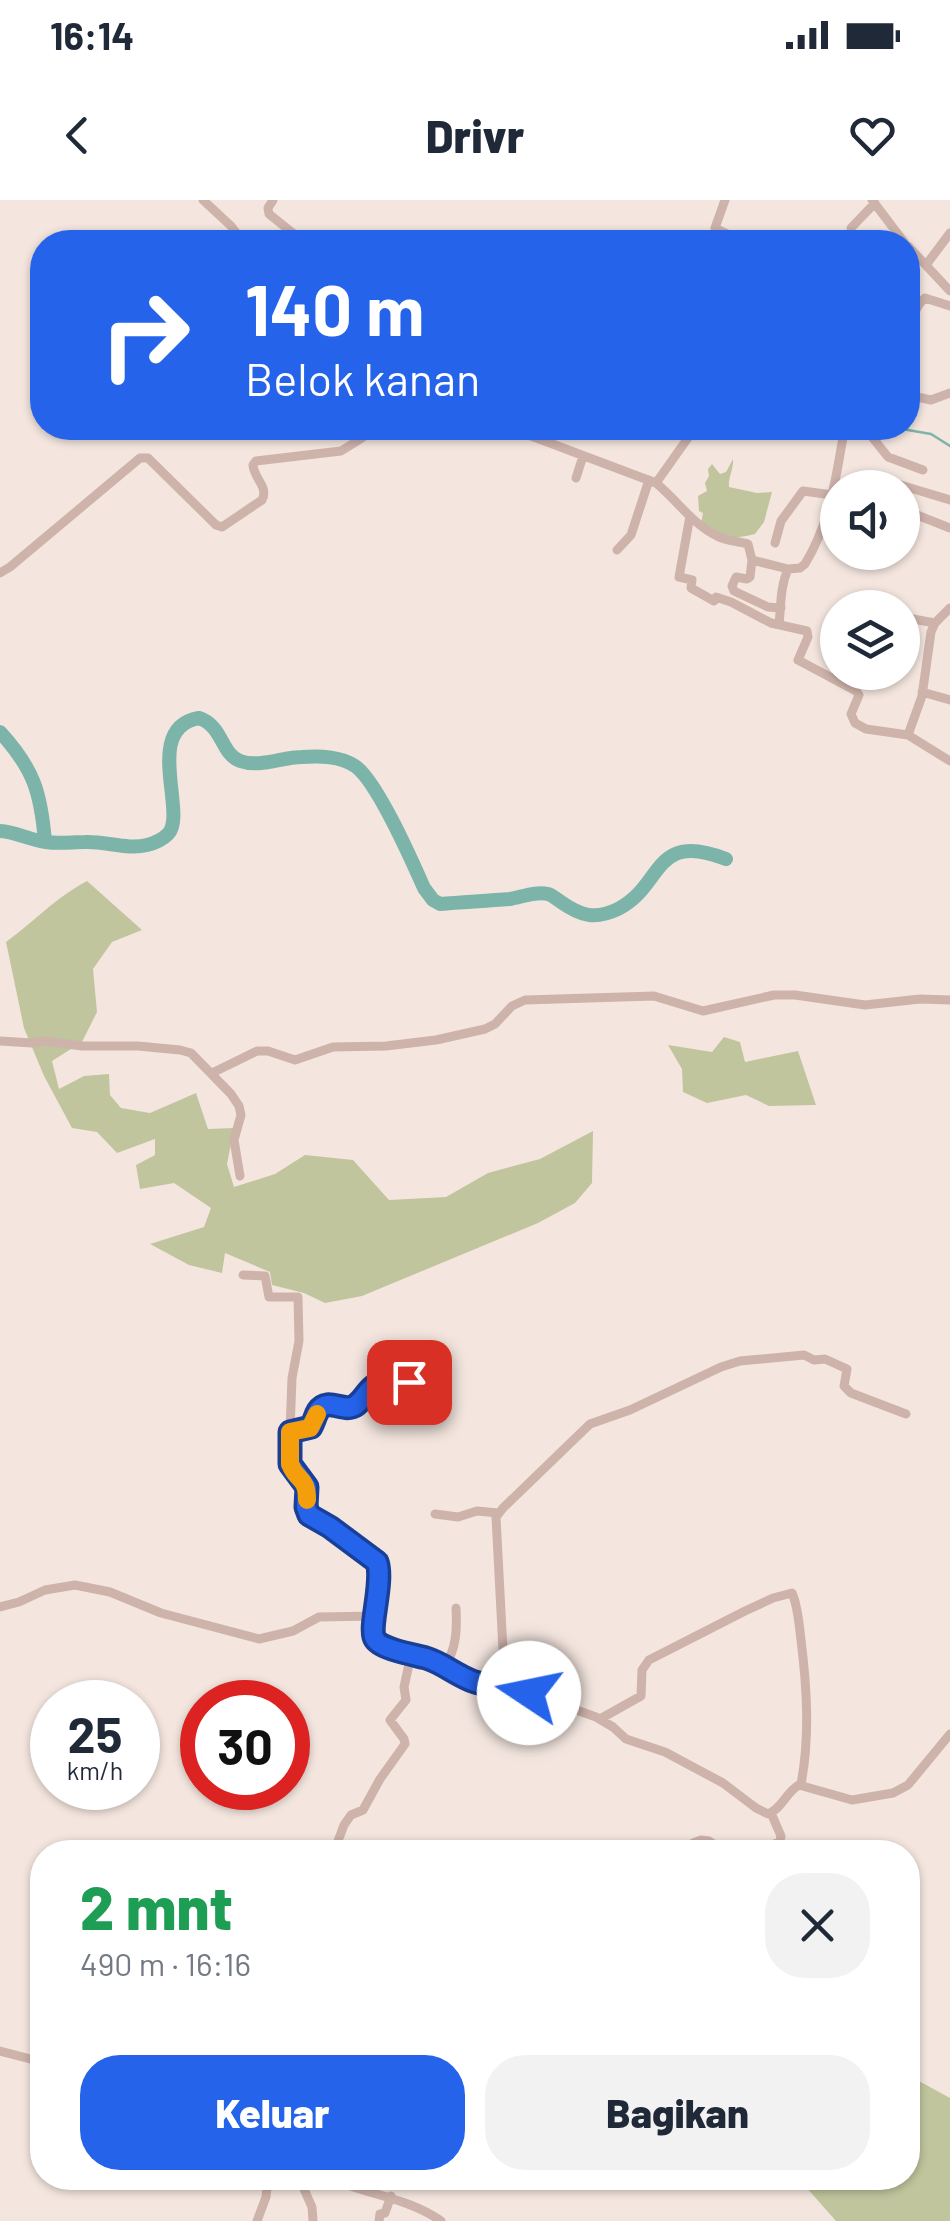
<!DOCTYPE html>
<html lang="id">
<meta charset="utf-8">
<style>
:root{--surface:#fff;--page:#f2f2f3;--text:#1f2937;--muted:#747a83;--accent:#2563eb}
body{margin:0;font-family:Barlow,sans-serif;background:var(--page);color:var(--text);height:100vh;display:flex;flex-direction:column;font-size:38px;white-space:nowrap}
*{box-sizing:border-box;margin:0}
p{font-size:32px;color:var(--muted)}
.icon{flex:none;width:55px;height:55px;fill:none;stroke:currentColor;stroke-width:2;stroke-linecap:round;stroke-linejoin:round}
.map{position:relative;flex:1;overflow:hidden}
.panel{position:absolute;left:30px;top:1640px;width:890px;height:350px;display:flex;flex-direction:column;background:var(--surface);border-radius:40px;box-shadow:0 2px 8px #0004}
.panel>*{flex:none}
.hud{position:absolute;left:30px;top:30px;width:890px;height:210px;border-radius:40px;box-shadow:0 2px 8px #0004;background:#2563eb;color:#fff;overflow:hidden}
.controls{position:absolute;left:820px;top:270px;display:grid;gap:20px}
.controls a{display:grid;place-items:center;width:100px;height:100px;border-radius:50%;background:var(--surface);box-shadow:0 2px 8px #0004;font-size:50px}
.speed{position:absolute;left:30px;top:1480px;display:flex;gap:20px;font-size:50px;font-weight:700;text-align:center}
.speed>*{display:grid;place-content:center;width:130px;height:130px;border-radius:50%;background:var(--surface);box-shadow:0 2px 8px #0004;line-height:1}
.speed small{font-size:25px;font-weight:400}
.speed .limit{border:15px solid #d22;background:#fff;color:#111}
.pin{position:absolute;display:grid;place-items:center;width:85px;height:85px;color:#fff;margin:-42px;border-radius:20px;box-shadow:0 5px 15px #0006}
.me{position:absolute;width:110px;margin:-55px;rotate:281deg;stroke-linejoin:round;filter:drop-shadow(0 0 8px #0008)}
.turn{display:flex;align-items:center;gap:35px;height:210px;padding:0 50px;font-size:45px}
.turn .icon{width:130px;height:130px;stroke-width:2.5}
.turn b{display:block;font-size:70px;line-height:85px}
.round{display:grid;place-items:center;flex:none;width:105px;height:105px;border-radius:40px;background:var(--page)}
.overview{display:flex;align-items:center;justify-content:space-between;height:170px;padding:0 50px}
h1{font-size:60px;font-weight:800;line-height:75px;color:#1e9e55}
.cta{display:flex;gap:20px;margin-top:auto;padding:20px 50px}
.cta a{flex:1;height:115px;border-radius:40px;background:var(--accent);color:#fff;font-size:40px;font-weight:800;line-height:115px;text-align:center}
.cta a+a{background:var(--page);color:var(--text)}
.status{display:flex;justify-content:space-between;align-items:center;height:70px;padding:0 50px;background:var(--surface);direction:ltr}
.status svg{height:28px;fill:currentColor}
header{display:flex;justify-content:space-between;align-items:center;height:130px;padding:0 50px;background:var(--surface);font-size:45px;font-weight:800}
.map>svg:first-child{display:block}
</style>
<div class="status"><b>16:14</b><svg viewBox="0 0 49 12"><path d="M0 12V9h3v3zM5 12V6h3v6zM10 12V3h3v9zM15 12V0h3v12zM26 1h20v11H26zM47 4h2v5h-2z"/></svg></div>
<header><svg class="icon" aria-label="back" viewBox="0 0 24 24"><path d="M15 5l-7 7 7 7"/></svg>Drivr<svg class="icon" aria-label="heart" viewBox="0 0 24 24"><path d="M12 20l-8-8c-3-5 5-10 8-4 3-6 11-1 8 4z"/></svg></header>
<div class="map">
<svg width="950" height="2021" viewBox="0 0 950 2021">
<rect width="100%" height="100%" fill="#f4e6df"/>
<path fill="#c0c59d" d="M733 259C734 269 728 277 729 287L757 293 772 292 764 322 755 334C730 340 722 339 701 324L703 313 699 311 698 296 707 291 705 283 709 276 708 269 712 264 720 274 726 272Z
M87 681 142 730 112 742 93 769 97 812 82 842 52 861 59 889 84 876 109 874 110 895 121 908 150 913 196 893 208 929 234 928 227 964 234 987 275 974 305 955 353 960 389 1000 446 997 488 973 540 959 593 931 592 983 575 1003 538 1023 362 1096 325 1103 304 1093 272 1085 270 1072 225 1053 222 1073 189 1065 150 1044 204 1027 211 1008 174 983 140 989 136 965 155 955V939L117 953 97 932 72 928 44 876 24 828 6 742C35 721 55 698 87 681Z
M724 837 740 842 745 862 798 851 816 905 769 906 746 895 707 903 683 892 682 869 668 845 712 852Z
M908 1875 950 1898V2021H836L805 1986 793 1978H908Z"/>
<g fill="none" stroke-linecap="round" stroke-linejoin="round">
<path stroke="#7cb4aa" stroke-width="2.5" d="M896 228 931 234 950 246"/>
<path stroke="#7cb4aa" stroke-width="14" d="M0 532C34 569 41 593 45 642
M0 631C16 632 30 640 46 642 59 644 72 642 85 642 105 641 128 650 147 645 155 643 163 639 168 634 188 614 142 528 199 518 223 526 221 554 240 561 260 568 282 557 302 557 320 556 340 556 355 566 377 581 412 661 424 688L433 700 440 704C463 702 487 701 510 699 522 697 536 691 548 694 552 695 558 700 561 702 581 716 595 720 618 709 664 686 652 630 726 659"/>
<path stroke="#ceb3aa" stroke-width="9" d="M203 0 231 26 243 42
M273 0 268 8 269 14 304 42
M725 0 715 28 742 41
M872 0 904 42
M851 28 875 3
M908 46 950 91
M926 65 950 33
M916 110 920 103 925 98 950 106
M908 195 931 200 950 193
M510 228 656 283 695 228
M826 228 868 232 888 257 923 270
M576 278 583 256
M656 283C677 300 692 324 717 336 726 341 738 341 748 344L752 360
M894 283 950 300
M902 309 950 328
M690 316 679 377 692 380 691 388 714 401 716 397 731 402 771 423 807 431 808 437 798 460 856 491 859 495 851 514 855 523 866 529 908 535
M775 343 781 321 803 291 832 295
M617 350 631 335 649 280
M0 373 10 367 140 258H148L216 325 222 327 262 300C269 287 254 279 253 265L256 261 341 251 362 238 368 228
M781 408 768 407 734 391 732 386 736 377 747 379 750 377 752 360 788 369
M950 408 935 423 931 432 922 496 908 535 950 561
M902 417 935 423
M779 425C781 406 780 387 788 369L800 368 805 364C830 323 836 278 844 231
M922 492 950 500
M0 841 32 843 45 841 82 846H138L180 850 191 853 231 894 239 906 241 915 234 940 240 976
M212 873 257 851H268L295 860 333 847 386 846 436 840 485 829 495 824 512 806 525 800 654 796 703 811 774 795H795L865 805 920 799 950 800
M243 1075 265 1076 269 1097H298L299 1141 292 1178 289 1258 291 1269 307 1287V1307L309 1315 330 1327 377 1362 380 1375 374 1429V1439L377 1442 398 1451 431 1460 473 1481 529 1493 596 1517 613 1527 626 1539 665 1552 723 1583 756 1608 768 1614C782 1609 786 1592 799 1585L852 1600 893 1593 908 1585 950 1534
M289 1231 311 1227 322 1207 336 1205 351 1208 374 1186 409 1182 419 1172
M435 1314 458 1317 477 1311 498 1313
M0 1407 19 1402 45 1390 75 1385 110 1392 161 1413 259 1439 293 1431 319 1417 376 1416
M444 1466C457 1450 457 1428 456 1408
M505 1488 496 1317 503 1308 590 1224 630 1210 721 1167 740 1161 804 1155 814 1160 825 1159 847 1169 844 1186 851 1193 906 1214
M600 1519 641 1496 642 1470 649 1460 745 1411 773 1398 792 1393C798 1406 799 1424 801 1440 807 1488 810 1537 801 1584
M342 1652 338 1641 344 1625 351 1615 363 1610 380 1579 405 1544 404 1539 390 1520 406 1500 404 1487 411 1455
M570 1652 575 1650 583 1652
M686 1652 693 1643 701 1640 709 1641 720 1648 769 1647 780 1641 781 1636 771 1613
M0 1851 42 1862
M299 1978 312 2007 313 2021
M330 1978C366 1995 407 1997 441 2021
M257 2021 266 1997 268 1978
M379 2021 380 2014 385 2013 391 1996"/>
</g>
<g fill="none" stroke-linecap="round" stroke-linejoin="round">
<g stroke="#184099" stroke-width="25">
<path id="route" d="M409 1182 374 1186C367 1191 363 1200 356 1205 344 1214 328 1196 318 1211 315 1216 314 1222 311 1227L290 1232V1264L307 1287 306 1307 309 1315 330 1327 377 1362C384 1382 368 1429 375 1439 380 1449 415 1455 426 1458 443 1463 457 1476 475 1482 493 1487 511 1489 529 1493"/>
</g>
<use href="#route" stroke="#2563eb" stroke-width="18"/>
<path stroke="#f59e0b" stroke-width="18" d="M307 1300C307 1276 297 1282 290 1264V1232L310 1228 317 1214"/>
</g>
</svg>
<div class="controls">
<a><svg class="icon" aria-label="sound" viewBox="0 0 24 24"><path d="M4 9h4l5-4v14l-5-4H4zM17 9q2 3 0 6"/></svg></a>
<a><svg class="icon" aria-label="layers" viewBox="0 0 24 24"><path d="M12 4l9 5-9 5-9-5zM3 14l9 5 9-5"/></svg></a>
</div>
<div class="speed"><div>25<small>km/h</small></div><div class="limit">30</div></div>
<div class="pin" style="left:409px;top:1182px;background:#d93025"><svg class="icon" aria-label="arrive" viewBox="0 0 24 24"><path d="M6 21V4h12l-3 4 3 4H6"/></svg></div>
<svg class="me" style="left:529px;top:1493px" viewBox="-20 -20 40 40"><circle r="19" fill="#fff"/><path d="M0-13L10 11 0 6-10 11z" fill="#2563eb"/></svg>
<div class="hud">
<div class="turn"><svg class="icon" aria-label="right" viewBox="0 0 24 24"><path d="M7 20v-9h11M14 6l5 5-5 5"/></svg><div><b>140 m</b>Belok kanan</div></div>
</div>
<section class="panel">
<div class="overview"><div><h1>2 mnt</h1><p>490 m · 16:16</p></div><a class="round"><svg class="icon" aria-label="close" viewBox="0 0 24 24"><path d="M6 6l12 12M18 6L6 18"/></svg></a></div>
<div class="cta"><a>Keluar</a><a>Bagikan</a></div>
</section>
</div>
